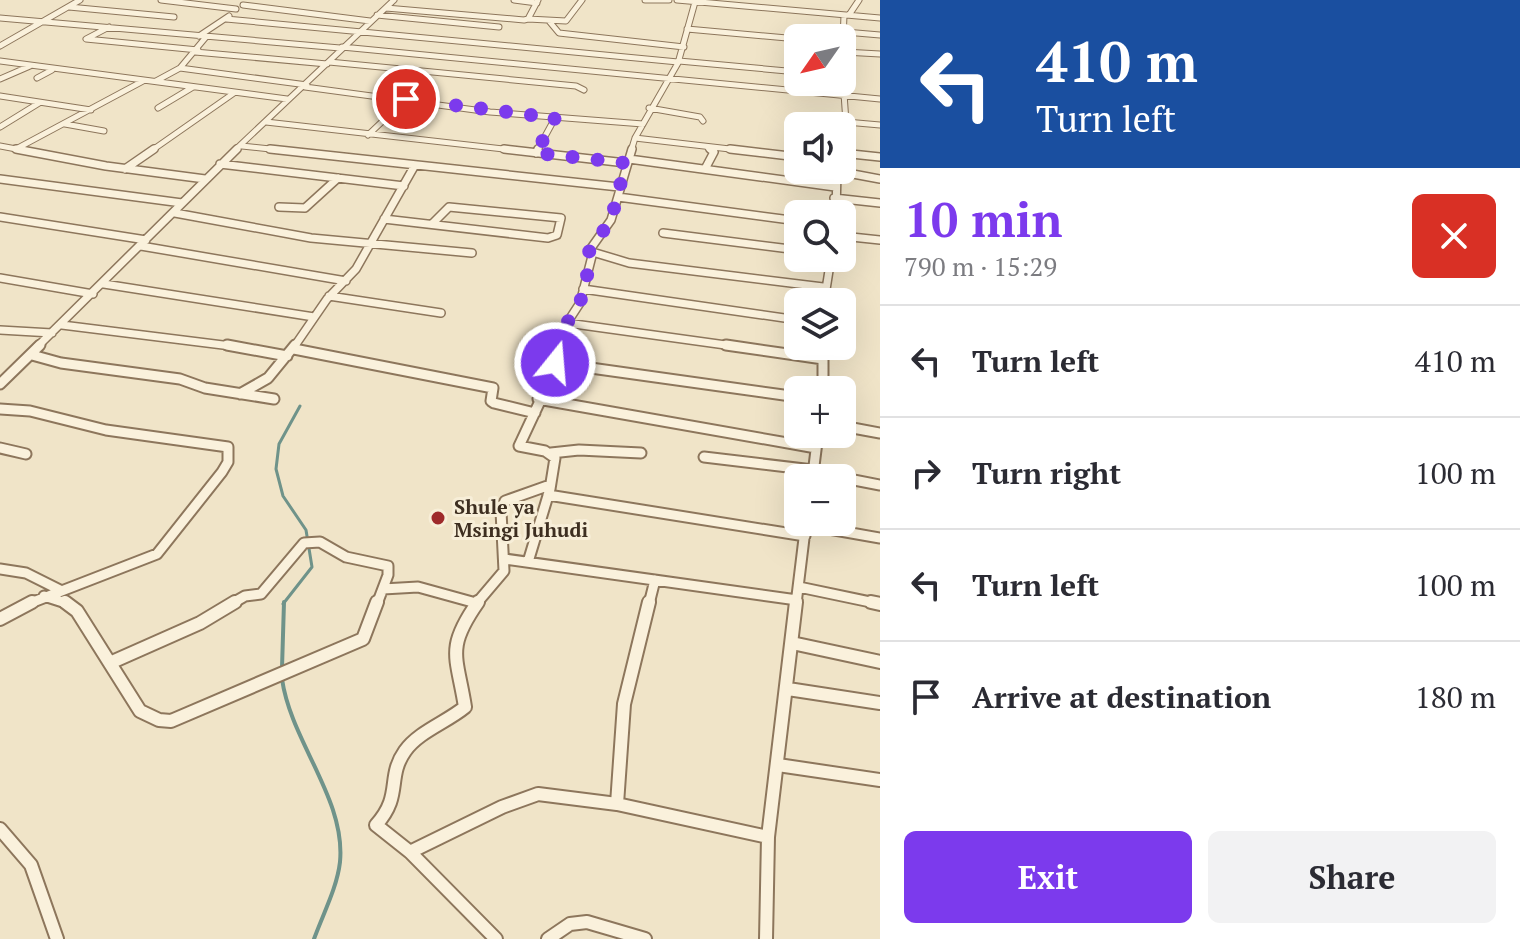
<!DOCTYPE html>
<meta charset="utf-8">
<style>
:root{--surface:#fff;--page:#f2f2f3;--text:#2b2b33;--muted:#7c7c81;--line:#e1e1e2;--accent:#7c3aed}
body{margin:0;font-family:"PT Serif",serif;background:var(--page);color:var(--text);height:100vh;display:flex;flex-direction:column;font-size:30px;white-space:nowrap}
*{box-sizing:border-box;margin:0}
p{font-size:26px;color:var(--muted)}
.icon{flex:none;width:44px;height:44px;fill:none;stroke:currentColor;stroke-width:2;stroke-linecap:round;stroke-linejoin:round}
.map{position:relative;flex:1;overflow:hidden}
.drawer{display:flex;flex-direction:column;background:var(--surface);width:640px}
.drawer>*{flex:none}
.top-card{background:#1a4fa0;color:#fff;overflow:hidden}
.needle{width:52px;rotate:236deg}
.buttons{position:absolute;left:784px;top:24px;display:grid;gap:16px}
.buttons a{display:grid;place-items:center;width:72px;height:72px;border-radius:12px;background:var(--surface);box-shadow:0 8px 32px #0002;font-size:40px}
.pin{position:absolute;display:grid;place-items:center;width:68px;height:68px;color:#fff;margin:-34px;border:4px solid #fff;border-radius:50%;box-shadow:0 2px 8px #0007}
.me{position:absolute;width:88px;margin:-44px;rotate:17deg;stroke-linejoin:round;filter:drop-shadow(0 0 6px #0008)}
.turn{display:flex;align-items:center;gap:28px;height:168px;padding:0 24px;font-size:36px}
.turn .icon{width:104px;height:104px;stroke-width:2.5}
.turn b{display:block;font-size:56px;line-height:68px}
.round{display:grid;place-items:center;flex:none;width:84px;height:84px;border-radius:12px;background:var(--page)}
.head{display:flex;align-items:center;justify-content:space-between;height:136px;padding:0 24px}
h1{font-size:48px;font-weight:800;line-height:60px;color:var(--accent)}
.button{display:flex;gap:16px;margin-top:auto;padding:16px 24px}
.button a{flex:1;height:92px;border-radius:12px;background:var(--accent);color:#fff;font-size:32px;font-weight:800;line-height:92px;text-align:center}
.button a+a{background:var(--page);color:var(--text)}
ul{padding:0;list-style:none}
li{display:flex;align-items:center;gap:24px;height:112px;padding:0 24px;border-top:2px solid var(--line)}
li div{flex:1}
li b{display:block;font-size:30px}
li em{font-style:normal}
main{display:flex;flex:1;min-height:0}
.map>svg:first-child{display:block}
</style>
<main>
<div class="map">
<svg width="880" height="939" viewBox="0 0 880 939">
<rect width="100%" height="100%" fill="#f0e4c8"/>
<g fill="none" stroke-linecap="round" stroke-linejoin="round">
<path stroke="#6f938a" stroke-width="3" d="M283 604 312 567 306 530 283 496 276 469 279 444 300 406"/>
<path stroke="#6f938a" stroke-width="4" d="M282 668 284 602
M282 679C291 742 346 799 340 862 337 888 323 914 314 939"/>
<g stroke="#8d765c" stroke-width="7">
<path id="minor-far3" d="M161 0 236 9
M514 0 537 3
M645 0H669
M677 0 880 18
M243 5 370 21
M69 7 174 17
M386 8 524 20 528 19 538 0
M377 15 499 27
M849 15 859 0
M0 18 340 48
M226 19 678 62
M528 19 566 21 582 0
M549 21 559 33 684 47
M109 27 86 39 198 50
M687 29 798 39
M845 32 880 35
M199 36 229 16
M0 46 80 0
M342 47 880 99
M195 52 327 64
M844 52 880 54
M0 61 287 99
M679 61 798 72
M329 62 576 86 584 90
M842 65 846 122 842 134
M842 65 844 15
M180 68 307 85
M37 78 52 70
M0 79 30 66
M156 81 180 68 206 37
M305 87 490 112 643 124
M0 96 91 110
M158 108 193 87
M649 108 700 117 703 121
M266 122 521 151
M846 122 880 125
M65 124 104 131
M0 127 39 103
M368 135 406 99
M635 138 747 151
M0 146 27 151
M242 146 289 151
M707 147 713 151
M16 149 143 81
M151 151 234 93
M234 151 394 0
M537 151 555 118
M631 151 635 138 678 63 695 2"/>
</g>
<g stroke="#8d765c" stroke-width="10">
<path id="minor-far2" d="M16 149 106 166 205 179
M270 149 619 187
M504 149 626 163
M730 149 798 157
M536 153 538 149
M842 153 880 157
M629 159 835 187
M220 164 404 186
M125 169 154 149
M705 169 714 152 710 149
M837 171 880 179
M0 179 182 203
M618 197 798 221
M834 198 880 203
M279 207 305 208 338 178
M175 213 311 238 472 253
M836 214 837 170
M0 217 146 240
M384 219 548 238 557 235 561 218 449 207 432 224
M663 233 798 250
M842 236 880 240
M141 246 346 281
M589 251 629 263 823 287
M0 278 93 294
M104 284 314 317
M583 289 798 320
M329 296 441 313
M824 302 831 258
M567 323 740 347
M62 325 239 347
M0 330 52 333
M37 347 237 149
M294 347 327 299 356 269 415 165
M559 347 567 323 580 303 592 256 589 251 611 220 632 149"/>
</g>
<g stroke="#8d765c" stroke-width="13">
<path id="minor-far1" d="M227 345 287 356
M726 345 823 359
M823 346V390
M294 349 493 388 491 401 494 403 535 413
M32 355 61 363 180 379 205 388 274 399
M555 363 798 397
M0 384 40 345
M240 394 268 378 295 345
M538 399 816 448
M0 409 30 411 106 430 228 447V462L222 472 157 554 28 604
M842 426 880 433
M0 448 26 454
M551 453 579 450 641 453
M704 457 813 470
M813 472 880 485
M813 474 818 434
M548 495 805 536
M806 525 880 538
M505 559 797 600
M528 562 550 489 555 458 545 451 519 446 548 384 560 345
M0 569 26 573 60 590
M799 587 880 604
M383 589 418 587 476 603
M44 596 69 604
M231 604 245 596 261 594 304 543 320 542 346 557 388 566V575L377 604
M476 604 504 571 501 511 505 501 550 485
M649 604 655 580
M796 604 806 522"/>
</g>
<g stroke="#8d765c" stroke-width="16">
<path id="minor" d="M65 602 77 611 140 711 159 720 171 721 363 639 377 602
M478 602C445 649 457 656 465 707 447 722 418 732 405 751 386 778 403 795 376 825L410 852 496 939
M871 602 880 604
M0 619 32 602
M792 643 880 662
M112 662 200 623 235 602
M788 689 880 703
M778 765 880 780
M617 804 624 704 649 602
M0 829 31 865 57 939
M410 852 502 807 538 794 617 804 768 837
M548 939 570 924 587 922 645 939
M766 939 768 837 796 602"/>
</g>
<use href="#minor-far3" stroke="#faf1dc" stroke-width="5"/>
<use href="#minor-far2" stroke="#faf1dc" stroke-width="7"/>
<use href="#minor-far1" stroke="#faf1dc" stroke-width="9"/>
<use href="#minor" stroke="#faf1dc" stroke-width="12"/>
</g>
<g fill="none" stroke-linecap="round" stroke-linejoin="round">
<path stroke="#7c3aed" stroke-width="14" stroke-dasharray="0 25.2" d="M406 99 555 118 536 153 626 163 611 220 589 251 592 256 580 303 567 323 555 363"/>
</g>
<circle fill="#9e2a2b" stroke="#f7eed8" stroke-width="3" cx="438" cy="518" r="8"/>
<g text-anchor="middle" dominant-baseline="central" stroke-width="6" stroke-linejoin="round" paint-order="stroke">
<g font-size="20" font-weight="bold" fill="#3d2e20" stroke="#f7eed8" text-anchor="start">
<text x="454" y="506">Shule ya<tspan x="454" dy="23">Msingi Juhudi</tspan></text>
</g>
</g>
</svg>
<div class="buttons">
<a><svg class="needle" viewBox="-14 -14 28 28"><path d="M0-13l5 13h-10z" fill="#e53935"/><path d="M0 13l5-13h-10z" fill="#7c7c81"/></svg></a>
<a><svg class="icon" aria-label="sound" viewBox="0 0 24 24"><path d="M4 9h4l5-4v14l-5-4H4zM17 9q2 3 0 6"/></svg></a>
<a><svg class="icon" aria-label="search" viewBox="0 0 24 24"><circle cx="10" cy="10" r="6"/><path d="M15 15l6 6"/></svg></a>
<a><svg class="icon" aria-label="layers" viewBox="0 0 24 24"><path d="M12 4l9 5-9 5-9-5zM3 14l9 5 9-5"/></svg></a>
<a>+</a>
<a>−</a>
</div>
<div class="pin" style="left:406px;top:99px;background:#d93025"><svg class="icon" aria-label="arrive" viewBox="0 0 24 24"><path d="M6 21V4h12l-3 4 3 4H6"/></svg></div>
<svg class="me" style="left:555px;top:363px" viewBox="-20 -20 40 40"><circle r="17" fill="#7c3aed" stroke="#fff" stroke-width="3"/><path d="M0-11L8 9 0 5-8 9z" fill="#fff"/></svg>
</div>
<section class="drawer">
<div class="top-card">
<div class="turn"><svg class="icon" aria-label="left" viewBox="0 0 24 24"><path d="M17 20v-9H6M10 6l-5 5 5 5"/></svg><div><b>410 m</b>Turn left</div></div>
</div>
<div class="head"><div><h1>10 min</h1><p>790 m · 15:29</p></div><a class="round" style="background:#d93025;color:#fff"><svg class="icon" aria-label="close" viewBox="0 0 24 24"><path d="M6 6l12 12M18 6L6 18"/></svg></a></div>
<ul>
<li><svg class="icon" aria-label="left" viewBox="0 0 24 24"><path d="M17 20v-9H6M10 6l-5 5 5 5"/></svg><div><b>Turn left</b></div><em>410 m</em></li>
<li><svg class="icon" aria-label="right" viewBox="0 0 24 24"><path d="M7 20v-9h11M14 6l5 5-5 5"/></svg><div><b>Turn right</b></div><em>100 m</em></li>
<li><svg class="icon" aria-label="left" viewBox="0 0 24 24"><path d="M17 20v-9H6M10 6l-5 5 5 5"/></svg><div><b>Turn left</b></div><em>100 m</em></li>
<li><svg class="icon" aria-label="arrive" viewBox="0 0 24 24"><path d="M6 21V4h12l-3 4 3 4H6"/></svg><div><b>Arrive at destination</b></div><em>180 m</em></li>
</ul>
<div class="button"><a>Exit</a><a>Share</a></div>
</section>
</main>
